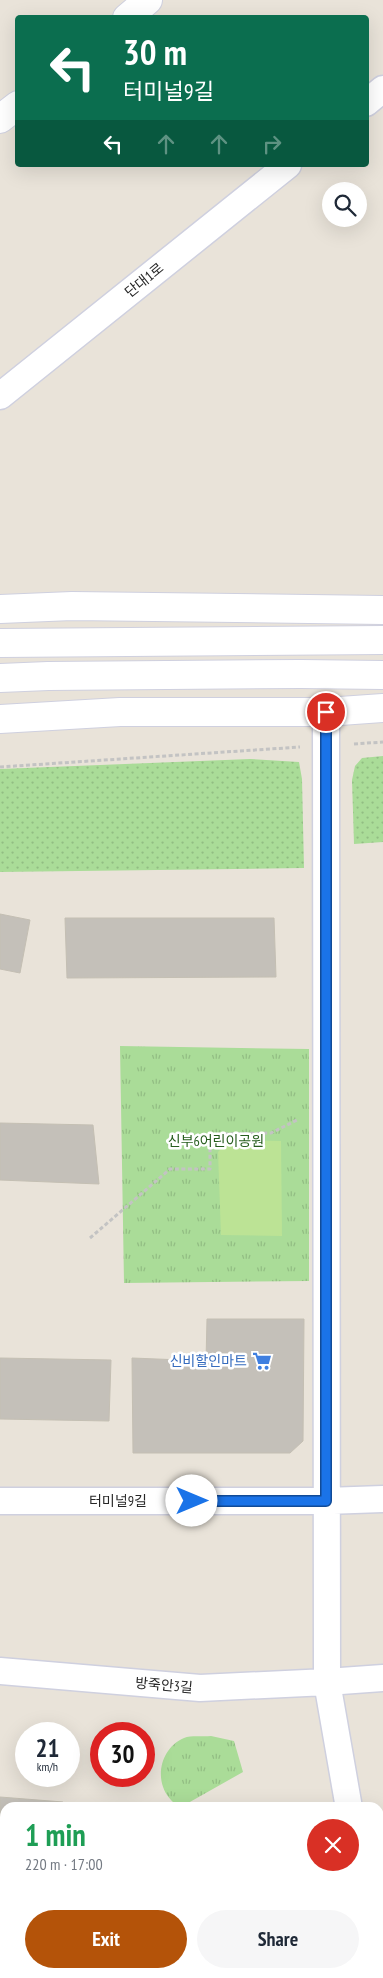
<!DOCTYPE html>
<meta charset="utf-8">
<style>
:root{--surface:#fff;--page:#f6f6f7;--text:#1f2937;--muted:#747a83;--accent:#b45309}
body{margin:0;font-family:"PT Sans Narrow","Noto Sans KR",sans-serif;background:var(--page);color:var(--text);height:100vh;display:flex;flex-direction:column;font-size:19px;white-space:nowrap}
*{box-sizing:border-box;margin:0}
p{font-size:16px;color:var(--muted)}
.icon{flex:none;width:28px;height:28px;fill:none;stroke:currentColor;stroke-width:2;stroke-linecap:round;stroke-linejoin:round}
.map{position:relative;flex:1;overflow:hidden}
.drawer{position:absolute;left:0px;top:1802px;width:384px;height:176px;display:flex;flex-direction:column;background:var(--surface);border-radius:15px 15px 0 0;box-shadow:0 5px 20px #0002}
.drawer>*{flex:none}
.banner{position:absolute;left:15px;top:15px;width:354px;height:152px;border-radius:5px;box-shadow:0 5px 20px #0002;background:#0b6e4f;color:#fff;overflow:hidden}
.tools{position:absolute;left:322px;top:182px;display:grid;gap:10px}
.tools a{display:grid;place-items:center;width:45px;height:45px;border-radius:50%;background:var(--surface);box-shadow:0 5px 20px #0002;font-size:25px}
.speed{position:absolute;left:15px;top:1722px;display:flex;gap:10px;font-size:25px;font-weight:700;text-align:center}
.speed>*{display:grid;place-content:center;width:65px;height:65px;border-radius:50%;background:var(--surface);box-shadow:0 5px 20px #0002;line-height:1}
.speed small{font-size:12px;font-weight:400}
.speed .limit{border:8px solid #d22;background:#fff;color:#111}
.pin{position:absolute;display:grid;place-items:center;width:42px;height:42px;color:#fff;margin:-21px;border:2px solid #fff;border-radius:50%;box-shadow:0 1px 5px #0007}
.me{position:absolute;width:55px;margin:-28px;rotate:90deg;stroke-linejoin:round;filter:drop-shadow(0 0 4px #0008)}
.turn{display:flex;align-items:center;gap:18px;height:105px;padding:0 25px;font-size:22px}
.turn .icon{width:65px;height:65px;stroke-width:2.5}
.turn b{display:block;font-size:35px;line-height:42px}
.lanes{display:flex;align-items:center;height:48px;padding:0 25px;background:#0003;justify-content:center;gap:25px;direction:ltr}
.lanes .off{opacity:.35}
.round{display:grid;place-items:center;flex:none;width:52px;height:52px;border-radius:26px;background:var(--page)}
.head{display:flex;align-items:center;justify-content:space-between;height:85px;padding:0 25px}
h1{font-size:30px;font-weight:800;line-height:38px;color:#1e9e55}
.action{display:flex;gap:10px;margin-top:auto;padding:10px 25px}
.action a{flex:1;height:58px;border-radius:30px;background:var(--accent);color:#fff;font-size:20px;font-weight:800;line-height:58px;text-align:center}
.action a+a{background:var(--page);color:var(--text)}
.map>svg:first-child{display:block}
</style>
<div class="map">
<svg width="383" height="1978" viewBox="0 0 383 1978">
<defs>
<pattern id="grass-dots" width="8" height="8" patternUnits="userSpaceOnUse" patternTransform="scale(1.25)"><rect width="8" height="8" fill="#aadc98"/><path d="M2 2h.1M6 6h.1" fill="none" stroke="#92bd83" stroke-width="1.8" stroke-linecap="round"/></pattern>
<pattern id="park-tufts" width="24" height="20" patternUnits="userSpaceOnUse" patternTransform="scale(1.25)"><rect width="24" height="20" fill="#aadc98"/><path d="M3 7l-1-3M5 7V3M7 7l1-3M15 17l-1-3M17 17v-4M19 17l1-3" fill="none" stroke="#92bd83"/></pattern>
</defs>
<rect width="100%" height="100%" fill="#e9e3d9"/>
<path fill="url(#grass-dots)" d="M383 756V842L354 844 352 780 355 766 362 758Z
M250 759 299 762 302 779 304 868 0 872V769Z"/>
<path fill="url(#park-tufts)" d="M120 1046 309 1049V1281L124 1283Z
M211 1736 234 1741 243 1772 181 1807C178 1805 173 1803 171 1800 153 1781 160 1748 184 1738 191 1735 203 1737 211 1736Z"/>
<path fill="#bce395" d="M229 1140 281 1141 282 1236 221 1235 218 1152Z"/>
<path fill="#c4c0b9" stroke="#c4bfb3" d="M0 914 30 920 20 973 0 969Z
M65 918H274L276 977 67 978Z
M0 1123 93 1125 99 1184 0 1180Z
M207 1319H304L303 1441 290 1453H133L132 1358 206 1361Z
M0 1358 111 1360 109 1421 0 1419Z
M0 1797 63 1802 62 1808H5V1844L0 1843Z"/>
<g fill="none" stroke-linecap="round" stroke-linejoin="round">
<g stroke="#cfd0df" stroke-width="29">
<path id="street" d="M366 103 383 89
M0 396 288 165
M326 712 327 1682 349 1808
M0 1501H326L383 1499
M0 1671 200 1688 327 1682 383 1678
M377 1974 378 1978"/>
</g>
<g stroke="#cfd0df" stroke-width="30">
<path id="secondary" d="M127 18 148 0
M0 119 18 105
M0 609 72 606 383 610
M0 643 383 640
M0 678 48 676 301 674 383 675
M0 719 120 712H326L383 708"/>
</g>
<path stroke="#c3c3c3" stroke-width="3" stroke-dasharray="4 2.5" stroke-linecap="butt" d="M354 744 383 742
M0 767 300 747
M90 1238 170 1169H210V1144L222 1134 271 1133 299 1119"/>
<use href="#street" stroke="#fff" stroke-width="26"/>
<use href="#secondary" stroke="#fff" stroke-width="28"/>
</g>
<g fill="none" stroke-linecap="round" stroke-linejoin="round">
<g stroke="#114b97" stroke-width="12">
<path id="route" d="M192 1501H326V712"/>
</g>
<use href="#route" stroke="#1a73e8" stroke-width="9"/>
</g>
<defs>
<g id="supermarket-bare" transform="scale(1.5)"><path d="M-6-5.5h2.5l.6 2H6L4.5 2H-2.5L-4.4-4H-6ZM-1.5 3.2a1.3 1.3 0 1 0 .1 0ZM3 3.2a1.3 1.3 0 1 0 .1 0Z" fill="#3f7fe0" stroke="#fff" stroke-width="2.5" paint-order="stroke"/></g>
</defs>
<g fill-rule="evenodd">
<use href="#supermarket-bare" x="262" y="1361"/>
</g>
<g text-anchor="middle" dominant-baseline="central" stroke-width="5" stroke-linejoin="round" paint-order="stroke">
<g font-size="14" fill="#272727" stroke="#fff">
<text transform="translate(144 280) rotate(-39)">단대1로</text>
<text x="118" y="1501">터미널9길</text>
<text transform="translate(164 1685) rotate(5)">방죽안3길</text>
</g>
<g font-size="14" fill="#265d1d" stroke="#fff">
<text x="216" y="1141">신부6어린이공원</text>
</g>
<g font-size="14" fill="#366cbe" stroke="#fff" text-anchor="end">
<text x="247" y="1361">신비할인마트</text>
</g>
</g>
</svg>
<div class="tools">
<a><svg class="icon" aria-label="search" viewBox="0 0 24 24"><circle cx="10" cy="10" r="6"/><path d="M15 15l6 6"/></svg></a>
</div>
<div class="speed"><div>21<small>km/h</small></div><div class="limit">30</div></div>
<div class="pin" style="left:326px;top:712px;background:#d93025"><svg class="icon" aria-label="arrive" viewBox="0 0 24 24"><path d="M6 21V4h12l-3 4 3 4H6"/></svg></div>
<svg class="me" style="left:192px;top:1501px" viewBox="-20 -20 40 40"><circle r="19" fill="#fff"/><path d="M0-13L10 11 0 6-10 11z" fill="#1a73e8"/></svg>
<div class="banner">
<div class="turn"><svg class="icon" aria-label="left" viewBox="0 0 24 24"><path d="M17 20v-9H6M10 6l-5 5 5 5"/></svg><div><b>30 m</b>터미널9길</div></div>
<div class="lanes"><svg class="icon" aria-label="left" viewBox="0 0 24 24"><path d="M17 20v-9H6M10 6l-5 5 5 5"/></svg><svg class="icon off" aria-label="ahead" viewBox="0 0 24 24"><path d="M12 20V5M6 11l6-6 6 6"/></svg><svg class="icon off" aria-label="ahead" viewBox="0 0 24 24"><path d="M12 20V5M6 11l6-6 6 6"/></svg><svg class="icon off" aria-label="right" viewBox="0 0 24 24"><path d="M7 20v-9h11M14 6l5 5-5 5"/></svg></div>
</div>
<section class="drawer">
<div class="head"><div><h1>1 min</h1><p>220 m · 17:00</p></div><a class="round" style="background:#d93025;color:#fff"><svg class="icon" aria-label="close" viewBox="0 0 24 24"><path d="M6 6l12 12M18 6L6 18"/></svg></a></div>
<div class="action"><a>Exit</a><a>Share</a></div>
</section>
</div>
